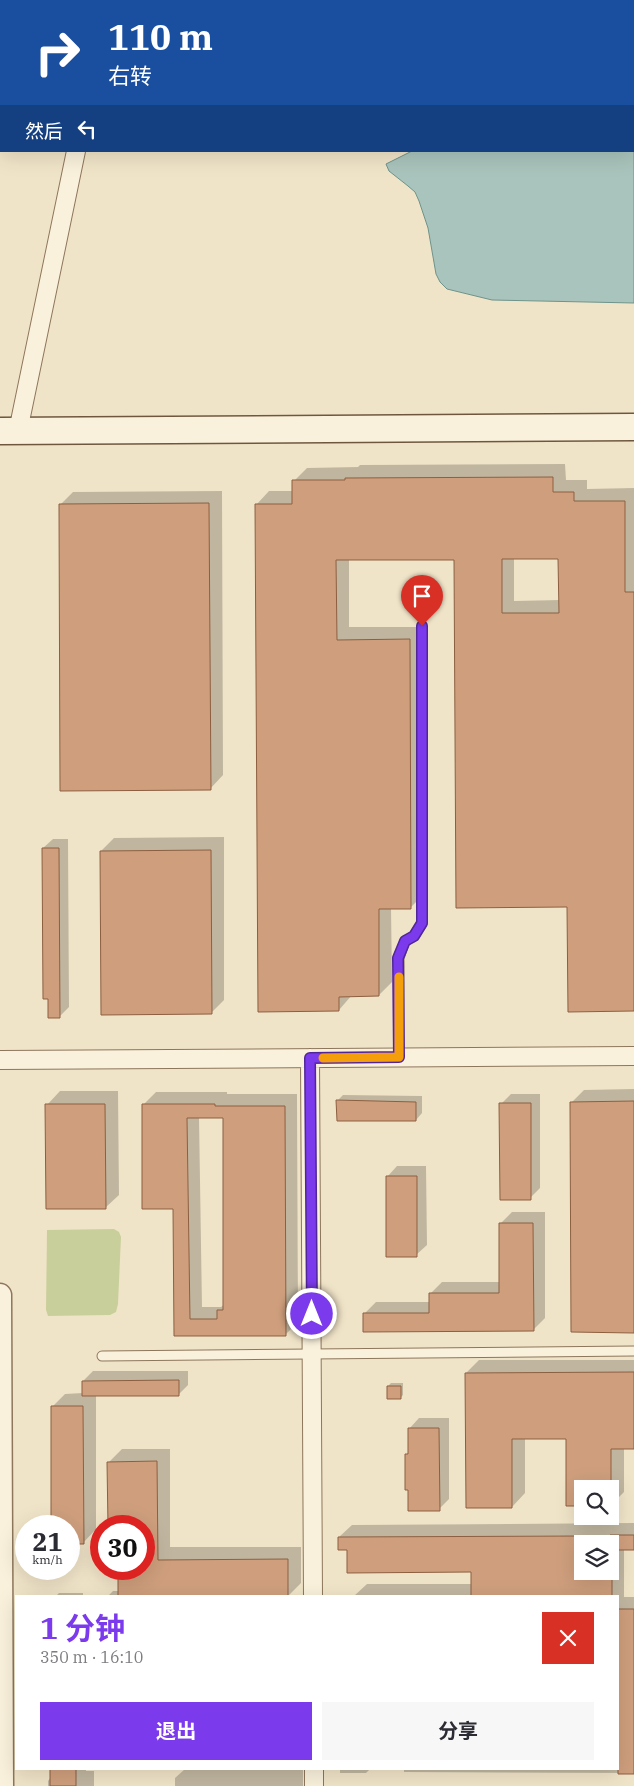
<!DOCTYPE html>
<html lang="zh">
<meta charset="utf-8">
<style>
:root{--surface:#fff;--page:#f7f7f7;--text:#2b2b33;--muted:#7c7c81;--accent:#7c3aed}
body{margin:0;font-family:"IBM Plex Serif","Noto Sans SC",serif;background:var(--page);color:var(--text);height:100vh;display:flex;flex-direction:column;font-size:19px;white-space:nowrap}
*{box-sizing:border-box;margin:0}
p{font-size:16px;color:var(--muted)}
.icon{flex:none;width:28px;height:28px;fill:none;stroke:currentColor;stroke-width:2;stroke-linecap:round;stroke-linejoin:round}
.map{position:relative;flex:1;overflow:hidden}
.panel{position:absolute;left:15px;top:1595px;width:604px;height:175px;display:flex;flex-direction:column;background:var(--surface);border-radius:0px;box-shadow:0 5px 20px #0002}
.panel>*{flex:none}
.guide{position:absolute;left:0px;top:0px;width:635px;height:152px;box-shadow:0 5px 20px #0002;background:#1a4fa0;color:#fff;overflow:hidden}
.fabs{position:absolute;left:574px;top:1480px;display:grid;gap:10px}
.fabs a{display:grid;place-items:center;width:45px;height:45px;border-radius:0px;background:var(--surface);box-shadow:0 5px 20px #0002;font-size:25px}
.speed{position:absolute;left:15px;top:1515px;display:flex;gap:10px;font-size:25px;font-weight:700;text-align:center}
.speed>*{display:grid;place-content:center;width:65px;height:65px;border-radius:50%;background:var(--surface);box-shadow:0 5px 20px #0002;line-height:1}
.speed small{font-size:12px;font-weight:400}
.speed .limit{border:8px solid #d22;background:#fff;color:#111}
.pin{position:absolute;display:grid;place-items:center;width:42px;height:42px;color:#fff;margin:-51px -21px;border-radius:50% 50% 50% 0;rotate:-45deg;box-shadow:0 0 5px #0007}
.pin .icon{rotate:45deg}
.me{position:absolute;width:55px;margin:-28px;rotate:0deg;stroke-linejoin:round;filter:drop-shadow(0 0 4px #0008)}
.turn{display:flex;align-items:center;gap:18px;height:105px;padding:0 25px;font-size:22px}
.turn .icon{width:65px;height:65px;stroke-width:2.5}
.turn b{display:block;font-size:35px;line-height:42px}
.then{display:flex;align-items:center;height:48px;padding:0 25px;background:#0003;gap:10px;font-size:19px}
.round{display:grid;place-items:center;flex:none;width:52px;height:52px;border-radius:0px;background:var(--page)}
.overview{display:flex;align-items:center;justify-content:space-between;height:85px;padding:0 25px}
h1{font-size:30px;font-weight:700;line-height:38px;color:var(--accent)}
.button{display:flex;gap:10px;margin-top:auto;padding:10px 25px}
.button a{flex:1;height:58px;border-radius:0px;background:var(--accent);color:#fff;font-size:20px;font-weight:700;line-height:58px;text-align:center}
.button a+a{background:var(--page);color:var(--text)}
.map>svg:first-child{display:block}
</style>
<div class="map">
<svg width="634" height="1786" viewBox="0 0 634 1786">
<rect width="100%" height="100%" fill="#f0e4c8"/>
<path fill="#c9cf9b" d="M114 1229 119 1232 121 1237 118 1304 116 1312 110 1315 48 1316 46 1310 47 1230Z"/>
<path fill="#a9c4bc" stroke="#6f938a" d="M634 47V303L492 300 447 289 440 282 436 274 428 228 419 201 415 192 408 186 389 171 386 164 412 151H634Z"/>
<path fill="#0003" fill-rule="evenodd" d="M565 464 566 480H587V489L634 488V1010L569 906 455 558 349 559V627H422L424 894 411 907H391L392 982 379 995H352L339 1010 256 505 269 491H294V481L307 468 358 467 360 465ZM514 558H559L560 600 514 601Z
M222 491 223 775 210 789 60 505 73 492Z
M224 837V1000L211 1013 101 851 114 838Z
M53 839H68L69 1007 59 1017 43 848Z
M634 1089V1331L571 1103 584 1090Z
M60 1091H118L119 1195 105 1208 47 1105Z
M156 1092H227V1094H297L298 1322 285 1335H175V1208L143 1105ZM199 1117H224L225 1304 221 1307H202Z
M511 1094H540V1188L530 1198 501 1104Z
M343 1095 422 1096V1113L416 1120 337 1101Z
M397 1166H426L427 1245 416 1255 387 1177Z
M512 1212H545V1318L533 1330 364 1314 376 1302H430V1294L442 1282H501L500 1224Z
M479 1360H634V1448H624V1492L611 1505 610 1489H582V1505H567V1438H525V1493L512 1507 466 1373Z
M93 1371H188V1385L178 1395H96V1529L83 1543H69V1526H52V1407L65 1394 83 1393V1381Z
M391 1383H403V1395L400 1398 388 1386Z
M419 1418H449V1499L439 1509 409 1489 406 1455 409 1452V1429Z
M122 1449H170V1547H301V1583L288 1596H108L113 1591H119V1569H144V1526H109V1462Z
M634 1523V1549H624V1597H634V1773L404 1772V1769H618V1596H354L367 1584H472V1571L348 1549 339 1537 352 1525ZM582 1544H610V1571H582Z
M59 1593H83V1596H56Z
M51 1769H86V1771H94V1786H48V1781L51 1777Z
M185 1769H303V1786H175V1778Z
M340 1769H370L366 1773H340Z"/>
<path fill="#cf9f7d" stroke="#8d5f41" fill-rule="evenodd" d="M553 477V492H574V501H625V592H634V1011L568 1012 567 907 456 908 454 560H336L337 640 410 639 411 909H379V996L339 997V1011L258 1012 255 504H292V480H345V478ZM502 559H558L559 613H502Z
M209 503 211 790 60 791 59 504Z
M42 848H59L60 1018H48V999H43Z
M211 850 212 1014 101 1015 100 851Z
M336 1100 416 1102V1121H337Z
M634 1101V1333L571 1332 570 1102Z
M499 1103H531V1200H500Z
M45 1104H105L106 1209H46Z
M142 1104H215V1106H285L286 1336H174L173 1209H142ZM187 1118H223V1310H217V1319H190Z
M386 1176H417V1257H386Z
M499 1223H533L534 1331 363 1332V1313H429V1293H499Z
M634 1372V1449H611V1489H582V1506H566V1439H512V1508H466L465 1373Z
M179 1380V1396H82V1381Z
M387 1386H401V1399H387Z
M51 1406H83L84 1544H69V1526H51Z
M408 1428H439L440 1511H408V1490H405V1454H408Z
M157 1461 158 1560 288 1559V1596H118V1569H144V1526H108L107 1462Z
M610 1535H634V1550H610Z
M582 1536V1571H612V1596H471V1572L347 1573V1550H338V1537Z
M618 1609H634V1774H618Z
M50 1769H76V1786H50Z"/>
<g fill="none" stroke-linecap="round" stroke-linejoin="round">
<g stroke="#8d765c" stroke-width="11">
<path id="service" d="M399 1057V958L405 941 414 936 422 923V627
M102 1356 634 1351"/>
</g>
<g stroke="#8d765c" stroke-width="20">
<path id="minor" d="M106 1V0
M0 119H1
M18 431 76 151
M310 1058 313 1596
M0 1060 634 1056
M314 1769V1786"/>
</g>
<g stroke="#8d765c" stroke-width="25">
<path id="tertiary" d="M0 1295 2 1786"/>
</g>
<g stroke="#6f573f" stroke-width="29">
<path id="secondary" d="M0 431 634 427"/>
</g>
<use href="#service" stroke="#faf1dc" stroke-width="9"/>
<use href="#minor" stroke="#faf1dc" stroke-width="18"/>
<use href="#tertiary" stroke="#faf1dc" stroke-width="22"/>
<use href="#secondary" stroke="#faf1dc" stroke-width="26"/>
</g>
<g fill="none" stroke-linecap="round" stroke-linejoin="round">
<g stroke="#51269a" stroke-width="12">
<path id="route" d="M312 1314 310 1058 399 1057 398 958 405 941 414 936 422 923V626"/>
</g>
<use href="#route" stroke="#7c3aed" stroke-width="9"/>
<path stroke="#f59e0b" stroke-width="9" d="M323 1058 399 1057V977"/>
</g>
</svg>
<div class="fabs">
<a><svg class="icon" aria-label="search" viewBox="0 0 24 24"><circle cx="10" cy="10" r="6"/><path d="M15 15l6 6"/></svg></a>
<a><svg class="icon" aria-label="layers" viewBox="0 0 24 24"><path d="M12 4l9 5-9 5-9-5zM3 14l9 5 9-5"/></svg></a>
</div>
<div class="speed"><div>21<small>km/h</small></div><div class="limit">30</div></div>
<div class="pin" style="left:422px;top:626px;background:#d93025"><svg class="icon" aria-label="arrive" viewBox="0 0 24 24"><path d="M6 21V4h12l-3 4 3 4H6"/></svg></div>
<svg class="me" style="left:312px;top:1314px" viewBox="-20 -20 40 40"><circle r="17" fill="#7c3aed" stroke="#fff" stroke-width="3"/><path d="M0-11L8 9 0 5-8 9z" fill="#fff"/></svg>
<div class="guide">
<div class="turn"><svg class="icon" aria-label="right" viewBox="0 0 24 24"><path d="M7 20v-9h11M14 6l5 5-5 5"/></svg><div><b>110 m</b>右转</div></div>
<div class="then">然后<svg class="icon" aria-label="left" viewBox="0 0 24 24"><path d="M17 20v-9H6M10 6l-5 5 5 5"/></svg></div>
</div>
<section class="panel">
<div class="overview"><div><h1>1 分钟</h1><p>350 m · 16:10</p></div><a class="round" style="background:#d93025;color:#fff"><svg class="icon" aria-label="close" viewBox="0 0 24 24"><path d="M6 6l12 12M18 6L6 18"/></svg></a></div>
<div class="button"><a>退出</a><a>分享</a></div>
</section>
</div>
